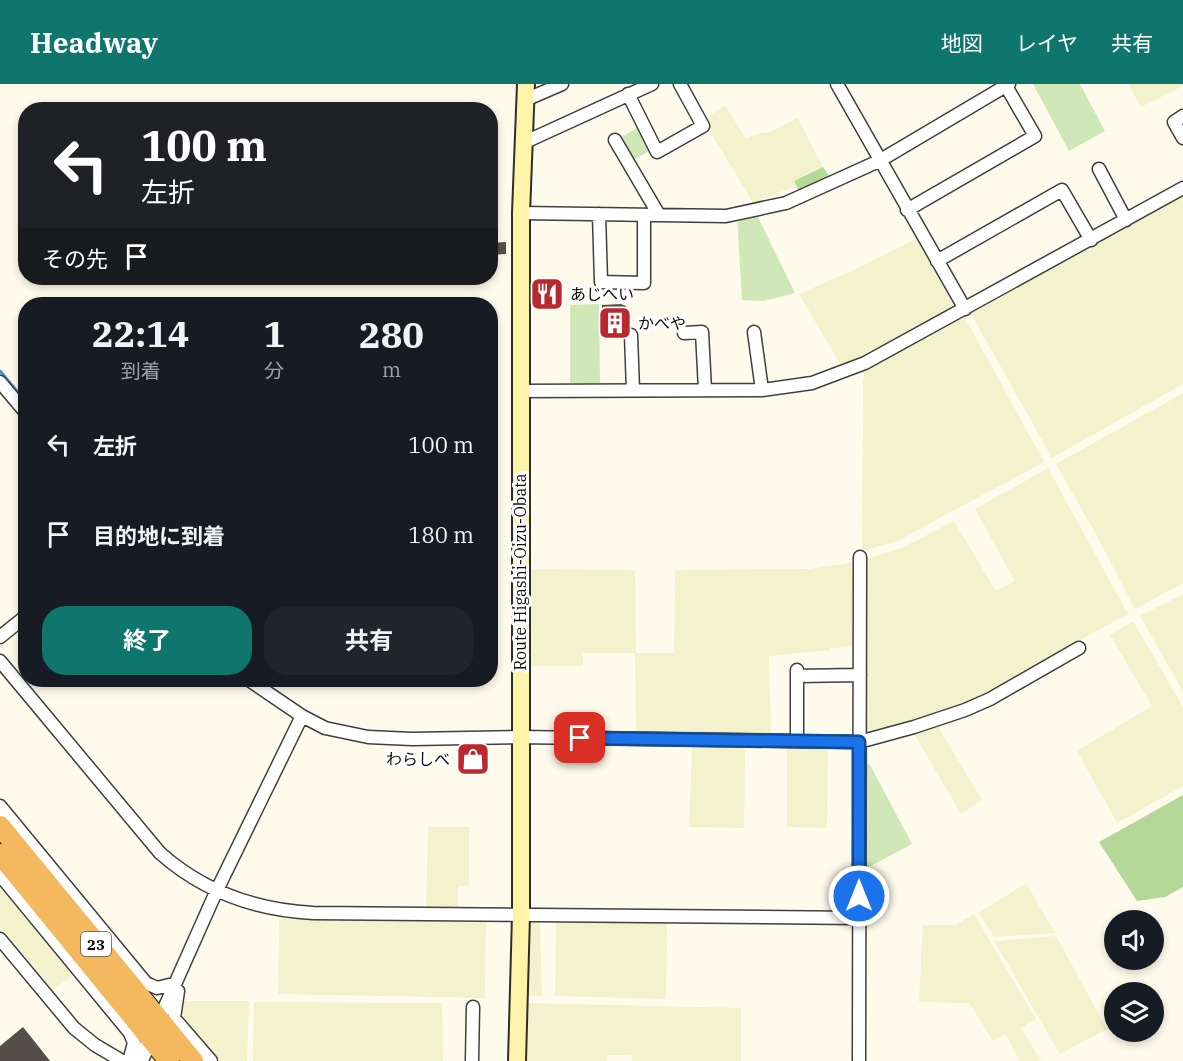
<!DOCTYPE html>
<html lang="ja">
<meta charset="utf-8">
<style>
:root{--surface:#171b24;--page:#20242c;--text:#f1f3f6;--muted:#9ea1a6;--accent:#0f766e}
body{margin:0;font-family:"IBM Plex Serif","Noto Sans JP",serif;background:var(--page);color:var(--text);height:100vh;display:flex;flex-direction:column;font-size:22px;white-space:nowrap}
*{box-sizing:border-box;margin:0}
p{font-size:20px;color:var(--muted)}
.icon{flex:none;width:33px;height:33px;fill:none;stroke:currentColor;stroke-width:2;stroke-linecap:round;stroke-linejoin:round}
.map{position:relative;flex:1;overflow:hidden}
.side{position:absolute;left:18px;top:213px;width:480px;height:390px;display:flex;flex-direction:column;background:var(--surface);border-radius:24px;box-shadow:0 3px 9px #0003}
.side>*{flex:none}
.top-card{position:absolute;left:18px;top:18px;width:480px;height:183px;border-radius:24px;box-shadow:0 3px 9px #0003;background:#202124;color:#fff;overflow:hidden}
.fabs{position:absolute;left:1104px;top:826px;display:grid;gap:12px}
.fabs a{display:grid;place-items:center;width:60px;height:60px;border-radius:50%;background:var(--surface);box-shadow:0 3px 9px #0003;font-size:30px}
.pin{position:absolute;display:grid;place-items:center;width:51px;height:51px;color:#fff;margin:-26px;border-radius:12px;box-shadow:0 3px 9px #0006}
.me{position:absolute;width:66px;margin:-33px;rotate:0deg;stroke-linejoin:round;filter:drop-shadow(0 0 4px #0008)}
.turn{display:flex;align-items:center;gap:21px;height:126px;padding:0 24px;font-size:27px}
.turn .icon{width:78px;height:78px;stroke-width:2.5}
.turn b{display:block;font-size:42px;line-height:51px}
.then{display:flex;align-items:center;height:57px;padding:0 24px;background:#0003;gap:12px;font-size:22px}
.eta{display:flex;justify-content:space-evenly;align-items:center;height:102px;text-align:center}
.eta b{font-size:36px;font-weight:700;line-height:42px}
.primary-button{display:flex;gap:12px;margin-top:auto;padding:12px 24px}
.primary-button a{flex:1;height:69px;border-radius:24px;background:var(--accent);color:#fff;font-size:24px;font-weight:700;line-height:69px;text-align:center}
.primary-button a+a{background:var(--page);color:var(--text)}
ul{padding:0;list-style:none}
li{display:flex;align-items:center;gap:18px;height:90px;padding:0 24px}
li div{flex:1}
li b{display:block;font-size:22px}
li em{font-style:normal}
header{display:flex;align-items:center;gap:36px;box-sizing:border-box;height:84px;padding:0 30px;background:var(--accent);color:#fff}
header strong{font-size:28px}
nav{display:flex;gap:33px;margin-inline-start:auto;font-size:21px}
.map>svg:first-child{display:block}
</style>
<header>
<strong>Headway</strong>
<nav><a>地図</a><a>レイヤ</a><a>共有</a></nav>
</header>
<div class="map">
<svg width="1183" height="977" viewBox="0 0 1183 977">
<rect width="100%" height="100%" fill="#fffbec"/>
<path fill="#f4f1cd" d="M1128 0H1183V2L1141 23Z
M725 21 746 55 756 50 770 48 798 34 823 83 794 97 795 102 763 115 755 122 703 36Z
M1183 105V300L1052 374 970 228Z
M918 154 955 223 843 285 799 210 849 188Z
M964 232 1044 378 897 457 862 467 863 297 865 288 902 264Z
M1183 309V499L1135 525 1098 454 1056 380Z
M1048 384 1128 530 961 621 865 652 862 476 902 464 954 437 996 507 1015 497 975 425Z
M856 478 855 563 830 564V566L769 572 771 653 636 651 635 569H583V582H523L525 485 635 486 636 569H674L675 486 809 485Z
M1183 510V607L1140 532Z
M1133 537 1183 623V702L1117 739 1077 667 1152 622 1110 551Z
M937 641 982 716 961 730 913 648Z
M692 663 745 664 744 744 689 743Z
M787 663H828L827 744 787 743Z
M428 743H469V802H458V826L426 824Z
M0 799 75 890 53 906 0 842Z
M1026 799 1055 849 994 853 979 829Z
M974 830 1036 935 1021 944 1041 977H1019L1006 951 993 957 969 919 919 918 923 841H955Z
M279 831 347 836 486 834 485 914 278 910Z
M526 837 540 838 542 912H527Z
M556 837 667 838 666 915 555 912Z
M1056 852 1107 945 1060 970 994 857Z
M184 917H249L247 977H220L182 930Z
M254 918 442 919 443 977H253Z
M525 919 741 924V977H632L631 971H608L607 977H523Z"/>
<path fill="#d0e8b7" d="M1033 0H1080L1105 47 1069 67Z
M640 42 653 65 633 76 620 54Z
M757 131 795 209 764 217 742 216 737 133Z
M599 220 600 299H570V221Z
M869 679 912 760 865 785 864 684Z"/>
<path fill="#b4d897" d="M823 83 831 95 800 109 794 97Z
M1183 711V803L1165 813 1137 817 1099 758Z"/>
<g fill="none" stroke-linecap="round" stroke-linejoin="round">
<path stroke="#3b90ca" stroke-width="3" d="M0 287 26 318"/>
</g>
<path fill="#554e49" d="M506 158V170L490 171V159Z
M545 200H558L559 219H536V202Z
M621 220 626 222 627 244 623 251 603 252 602 221Z
M467 665 479 666 478 684H467Z
M23 943 39 963 50 977H0V962Z"/>
<g fill="none" stroke-linecap="round" stroke-linejoin="round">
<g stroke="#3f3f3f" stroke-width="15">
<path id="minor" d="M837 0 965 225
M628 10 657 68 703 42 680 0
M525 16 562 0
M1183 32 1174 38 1183 54
M615 56 659 131
M523 59 652 0
M1099 85 1126 136
M907 126 1035 52 1006 2
M521 129 726 132 786 119 879 77 1009 0
M599 130 601 198 644 199V131
M937 177 1062 106 1091 156
M754 248 762 306
M684 249 702 248 705 306
M631 251 633 306
M0 298 26 329
M520 307 762 306 812 299 865 279 1183 104
M0 553 26 532
M0 577 160 769C204 808 255 826 313 829L860 834
M797 586V657
M797 592 860 591
M249 596 302 632 325 644 368 653 412 655 519 653 859 658 914 643 965 626 990 615 1079 564
M0 722 146 899 157 904 169 901 178 907 174 934 211 977
M0 791 130 949 134 959 129 977
M0 855 74 944 95 961 122 977
M159 936 216 808 302 632
M472 977 473 923
M859 977 860 473"/>
</g>
<g stroke="#3f3f3f" stroke-width="18">
<path id="tertiary" d="M140 977 154 947"/>
</g>
<g stroke="#2e2e2e" stroke-width="20">
<path id="secondary" d="M517 977 521 831V129L526 0"/>
</g>
<g stroke="#1d1d1d" stroke-width="22">
<path id="trunk" d="M0 742 193 977
M0 770 169 977"/>
</g>
<use href="#minor" stroke="#fff" stroke-width="12"/>
<use href="#tertiary" stroke="#fff" stroke-width="15"/>
<use href="#secondary" stroke="#fdf4a9" stroke-width="16"/>
<use href="#trunk" stroke="#f4b85e" stroke-width="20"/>
</g>
<g fill="none" stroke-linecap="round" stroke-linejoin="round">
<g stroke="#114b97" stroke-width="15">
<path id="route" d="M580 654 859 658V812"/>
</g>
<use href="#route" stroke="#1a73e8" stroke-width="10"/>
</g>
<defs>
<g id="restaurant-square" transform="scale(1.725)"><rect x="-9" y="-9" width="18" height="18" rx="4" fill="#ba272e" stroke="#fff"/><path d="M-5-6h1v4h1v-4h1v4h1v-4h1v5L-1.5 .5V6h-2V.5L-5-1ZM5-6V6H3V1.5H1.5Q1.5-4 5-6Z" fill="#fff"/></g>
<g id="building-square" transform="scale(1.725)"><rect x="-9" y="-9" width="18" height="18" rx="4" fill="#ba272e" stroke="#fff"/><path d="M-4-6H4V6H1V3H-1V6H-4ZM-2.5-4.3h1.7v1.8h-1.7ZM.8-4.3h1.7v1.8H.8ZM-2.5-1h1.7V.8h-1.7ZM.8-1h1.7V.8H.8Z" fill="#fff"/></g>
<g id="shop-square" transform="scale(1.725)"><rect x="-9" y="-9" width="18" height="18" rx="4" fill="#ba272e" stroke="#fff"/><path d="M-5-2.5h2.3a2.7 3.5 0 0 1 5.4 0H5L5.5 6h-11ZM-1.5-2.5h3a1.5 2.3 0 0 0-3 0Z" fill="#fff"/></g>
</defs>
<g fill-rule="evenodd">
<use href="#restaurant-square" x="547" y="210"/>
<use href="#building-square" x="615" y="239"/>
<use href="#shop-square" x="473" y="675"/>
</g>
<g text-anchor="middle" dominant-baseline="central" stroke-width="6" stroke-linejoin="round" paint-order="stroke">
<rect fill="#fff" stroke="#555" stroke-width="1.5" x="81" y="848" width="30" height="24" rx="4.5"/>
<g font-size="15" font-weight="bold" fill="#0c0c0c">
<text x="96" y="860">23</text>
</g>
<g font-size="16" fill="#0c0c0c" stroke="#fff" text-anchor="start">
<text x="570" y="210">あじへい</text>
<text x="638" y="239">かべや</text>
<text x="450" y="675" text-anchor="end">わらしべ</text>
</g>
<g font-size="16" fill="#0c0c0c" stroke="#fff">
<text transform="translate(520 488) rotate(-90)">Route Higashi-Oizu-Obata</text>
</g>
</g>
</svg>
<div class="fabs">
<a><svg class="icon" aria-label="sound" viewBox="0 0 24 24"><path d="M4 9h4l5-4v14l-5-4H4zM17 9q2 3 0 6"/></svg></a>
<a><svg class="icon" aria-label="layers" viewBox="0 0 24 24"><path d="M12 4l9 5-9 5-9-5zM3 14l9 5 9-5"/></svg></a>
</div>
<div class="pin" style="left:580px;top:654px;background:#d93025"><svg class="icon" aria-label="arrive" viewBox="0 0 24 24"><path d="M6 21V4h12l-3 4 3 4H6"/></svg></div>
<svg class="me" style="left:859px;top:812px" viewBox="-20 -20 40 40"><circle r="17" fill="#1a73e8" stroke="#fff" stroke-width="3"/><path d="M0-11L8 9 0 5-8 9z" fill="#fff"/></svg>
<div class="top-card">
<div class="turn"><svg class="icon" aria-label="left" viewBox="0 0 24 24"><path d="M17 20v-9H6M10 6l-5 5 5 5"/></svg><div><b>100 m</b>左折</div></div>
<div class="then">その先<svg class="icon" aria-label="arrive" viewBox="0 0 24 24"><path d="M6 21V4h12l-3 4 3 4H6"/></svg></div>
</div>
<section class="side">
<div class="eta">
<div><b>22:14</b><p>到着</p></div>
<div><b>1</b><p>分</p></div>
<div><b>280</b><p>m</p></div>
</div>
<ul>
<li><svg class="icon" aria-label="left" viewBox="0 0 24 24"><path d="M17 20v-9H6M10 6l-5 5 5 5"/></svg><div><b>左折</b></div><em>100 m</em></li>
<li><svg class="icon" aria-label="arrive" viewBox="0 0 24 24"><path d="M6 21V4h12l-3 4 3 4H6"/></svg><div><b>目的地に到着</b></div><em>180 m</em></li>
</ul>
<div class="primary-button"><a>終了</a><a>共有</a></div>
</section>
</div>
